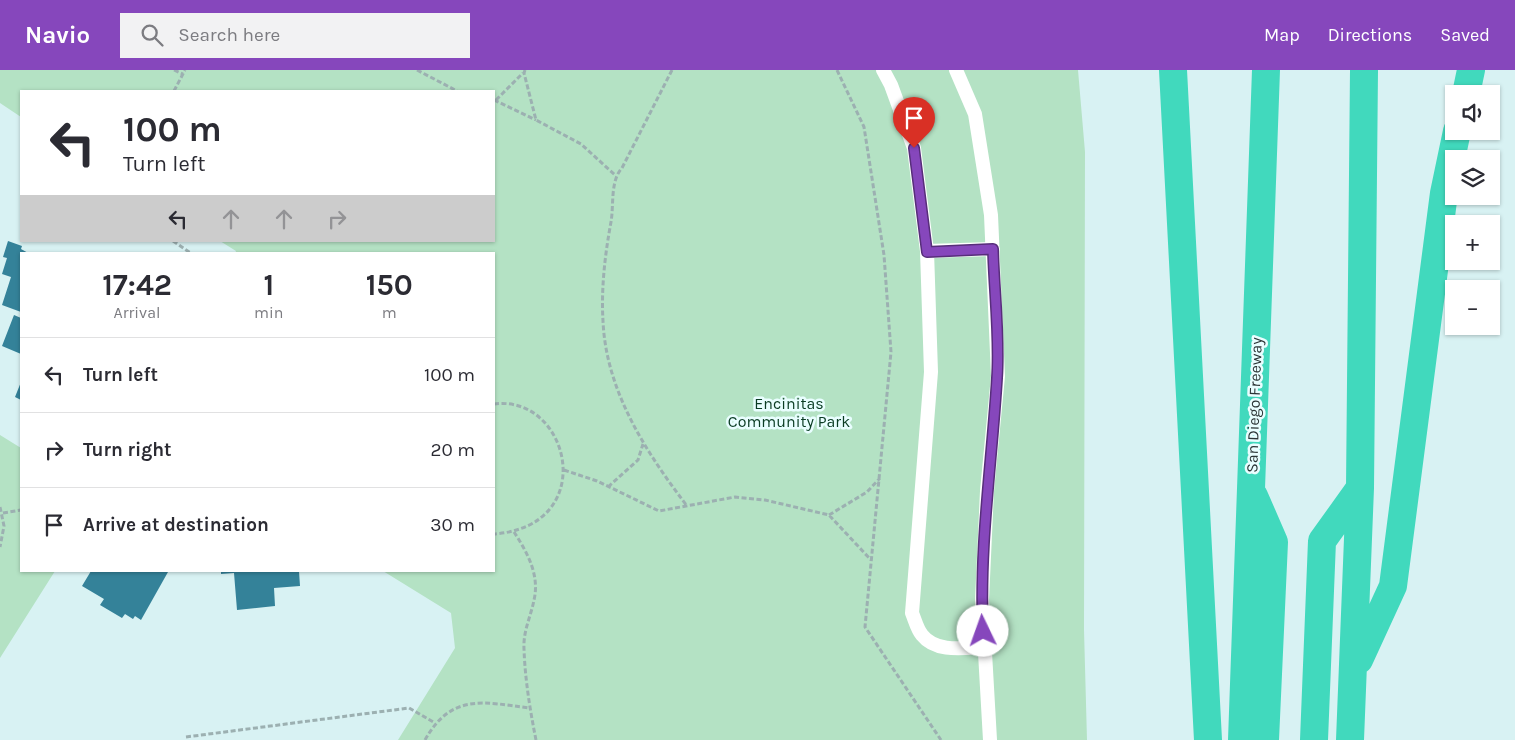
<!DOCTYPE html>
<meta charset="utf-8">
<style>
:root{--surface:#fff;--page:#f2f2f3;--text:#2b2b33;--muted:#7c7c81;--line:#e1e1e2;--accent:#8647bc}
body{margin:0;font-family:Karla,sans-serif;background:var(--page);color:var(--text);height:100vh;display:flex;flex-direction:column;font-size:19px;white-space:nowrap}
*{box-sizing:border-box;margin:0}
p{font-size:16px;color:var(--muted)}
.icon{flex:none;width:28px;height:28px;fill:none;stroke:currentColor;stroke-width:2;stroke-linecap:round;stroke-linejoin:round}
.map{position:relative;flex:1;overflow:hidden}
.sheet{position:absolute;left:20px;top:182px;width:475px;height:320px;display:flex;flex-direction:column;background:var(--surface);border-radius:0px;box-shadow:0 1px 4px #0004}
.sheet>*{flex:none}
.top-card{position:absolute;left:20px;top:20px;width:475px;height:152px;border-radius:0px;box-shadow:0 1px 4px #0004;background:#fff;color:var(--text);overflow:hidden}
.controls{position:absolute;left:1445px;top:15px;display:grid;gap:10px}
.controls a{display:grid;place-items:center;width:55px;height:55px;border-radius:0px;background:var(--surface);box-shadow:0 1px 4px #0004;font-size:25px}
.pin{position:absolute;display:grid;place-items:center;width:42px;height:42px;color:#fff;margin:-51px -21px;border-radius:50% 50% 50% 0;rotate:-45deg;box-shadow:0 0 5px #0007}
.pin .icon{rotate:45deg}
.me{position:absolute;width:55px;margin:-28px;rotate:357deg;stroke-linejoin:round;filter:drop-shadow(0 0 4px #0008)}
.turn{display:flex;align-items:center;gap:18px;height:105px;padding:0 20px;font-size:22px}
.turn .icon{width:65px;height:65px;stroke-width:2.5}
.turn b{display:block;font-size:35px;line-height:42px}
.lanes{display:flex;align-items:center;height:48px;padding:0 20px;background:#0003;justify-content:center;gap:25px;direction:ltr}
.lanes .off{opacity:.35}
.eta{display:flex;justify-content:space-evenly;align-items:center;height:85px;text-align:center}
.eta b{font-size:30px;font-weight:700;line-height:35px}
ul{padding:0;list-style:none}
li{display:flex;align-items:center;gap:15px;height:75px;padding:0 20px;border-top:1px solid var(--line)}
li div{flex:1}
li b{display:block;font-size:19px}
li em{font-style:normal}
header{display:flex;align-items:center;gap:30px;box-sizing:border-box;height:70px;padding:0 25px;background:var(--accent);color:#fff}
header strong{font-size:24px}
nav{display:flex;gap:28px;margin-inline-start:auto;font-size:18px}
.search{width:350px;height:45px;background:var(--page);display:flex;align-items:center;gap:12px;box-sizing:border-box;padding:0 18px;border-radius:0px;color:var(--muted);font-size:19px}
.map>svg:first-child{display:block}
</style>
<header>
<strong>Navio</strong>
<div class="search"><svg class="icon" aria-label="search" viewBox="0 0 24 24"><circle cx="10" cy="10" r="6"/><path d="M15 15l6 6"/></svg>Search here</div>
<nav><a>Map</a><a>Directions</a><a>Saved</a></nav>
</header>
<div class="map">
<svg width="1515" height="670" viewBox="0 0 1515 670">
<rect width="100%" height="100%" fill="#d8f2f3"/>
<path fill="#b4e2c4" d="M0 0H1078L1085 82 1084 560 1087 670H398L455 578 451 543 383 501H494V184H235L236 181 220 171H494V21H21V47L0 33Z
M0 365 21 378V501H55L0 588Z"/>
<path fill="#348299" d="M8 171 22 176 21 179 30 184H21V242L2 235 11 207 2 204 7 188 3 187Z
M14 245 21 248V284L2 276Z
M21 312V330L15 327Z
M91 501H166L168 502 141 550 135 546 133 549 125 544 122 548 100 535 104 529 82 516Z
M221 501H299L300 516 274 518 275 536 237 540 234 503 221 504Z"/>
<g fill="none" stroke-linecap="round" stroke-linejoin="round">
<path stroke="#9cb0b1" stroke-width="3" stroke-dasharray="5 2.5" stroke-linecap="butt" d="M174 0 183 4
M417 0 457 21
M525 0 524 3 536 50 581 74 615 105
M672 0 622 98C610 111 614 135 611 152 605 184 601 219 603 251 606 321 646 382 687 436
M837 0 864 57 884 185 891 282 865 557 941 670
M174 21 185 0
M494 30 536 50
M496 30 523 3
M173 171 192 184
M494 334C570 324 601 456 494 464
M564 400 597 411 659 441 735 427 765 430 829 445 871 490
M608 417 638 390 643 374
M0 437 4 456 0 477
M3 443 21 440
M829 445 867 422 880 408
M514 462C527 482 540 505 534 530 531 546 523 561 524 579 525 609 530 640 536 670
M186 667 409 638 435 653
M425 670C451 623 484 632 529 638"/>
<path stroke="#fff" stroke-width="14" d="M883 0 891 15 914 78 927 181 931 302 912 543C915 550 917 559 922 565 936 583 964 578 984 577
M956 0 975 44 991 145 998 306 987 421 982 530 990 670
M927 181 993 179"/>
<path stroke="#41d9bd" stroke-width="28" d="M1173 0 1208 670
M1466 24 1471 0
M1254 426 1274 472 1265 670
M1359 590 1393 516 1444 123 1457 61
M1242 670 1266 0
M1314 670 1322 471 1360 418
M1350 670 1360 418 1364 0"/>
</g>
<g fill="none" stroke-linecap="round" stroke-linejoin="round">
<g stroke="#572e7a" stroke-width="12">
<path id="route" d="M914 78 927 182 993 179C994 221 1000 267 997 308 992 392 979 476 983 561"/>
</g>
<use href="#route" stroke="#8647bc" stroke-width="9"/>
</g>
<g text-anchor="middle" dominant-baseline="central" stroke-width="5" stroke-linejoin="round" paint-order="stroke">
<g font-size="16" fill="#0a3c23" stroke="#e9feff">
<text x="789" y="333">Encinitas<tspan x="789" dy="18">Community Park</tspan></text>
</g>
<g font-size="16" fill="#2b3536" stroke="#e9feff">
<text transform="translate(1254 335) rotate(-88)">San Diego Freeway</text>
</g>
</g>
</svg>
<div class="controls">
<a><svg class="icon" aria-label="sound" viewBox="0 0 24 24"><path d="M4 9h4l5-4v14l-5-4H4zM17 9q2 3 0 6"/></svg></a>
<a><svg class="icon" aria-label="layers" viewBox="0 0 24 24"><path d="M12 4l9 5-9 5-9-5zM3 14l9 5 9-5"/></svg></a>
<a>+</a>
<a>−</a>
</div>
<div class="pin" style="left:914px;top:78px;background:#d93025"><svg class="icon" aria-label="arrive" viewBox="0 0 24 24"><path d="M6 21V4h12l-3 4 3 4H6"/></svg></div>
<svg class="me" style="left:983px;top:561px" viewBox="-20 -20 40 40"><circle r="19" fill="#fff"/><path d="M0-13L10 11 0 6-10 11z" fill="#8647bc"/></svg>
<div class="top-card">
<div class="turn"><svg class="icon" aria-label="left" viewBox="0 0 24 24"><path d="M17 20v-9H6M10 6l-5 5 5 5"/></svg><div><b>100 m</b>Turn left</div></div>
<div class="lanes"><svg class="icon" aria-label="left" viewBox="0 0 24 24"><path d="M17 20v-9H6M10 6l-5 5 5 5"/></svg><svg class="icon off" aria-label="ahead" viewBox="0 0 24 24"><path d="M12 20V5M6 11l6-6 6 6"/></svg><svg class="icon off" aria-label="ahead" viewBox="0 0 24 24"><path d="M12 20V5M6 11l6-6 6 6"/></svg><svg class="icon off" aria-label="right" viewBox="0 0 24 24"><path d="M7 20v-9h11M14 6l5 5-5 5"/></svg></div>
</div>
<section class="sheet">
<div class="eta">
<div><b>17:42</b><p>Arrival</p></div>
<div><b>1</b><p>min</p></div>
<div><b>150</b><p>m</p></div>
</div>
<ul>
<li><svg class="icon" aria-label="left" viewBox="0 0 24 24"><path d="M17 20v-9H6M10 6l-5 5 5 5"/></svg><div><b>Turn left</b></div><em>100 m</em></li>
<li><svg class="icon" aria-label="right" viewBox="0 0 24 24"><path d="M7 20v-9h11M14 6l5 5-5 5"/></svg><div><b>Turn right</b></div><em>20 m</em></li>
<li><svg class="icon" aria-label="arrive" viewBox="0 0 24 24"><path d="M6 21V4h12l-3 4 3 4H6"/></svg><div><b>Arrive at destination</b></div><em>30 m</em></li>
</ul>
</section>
</div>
